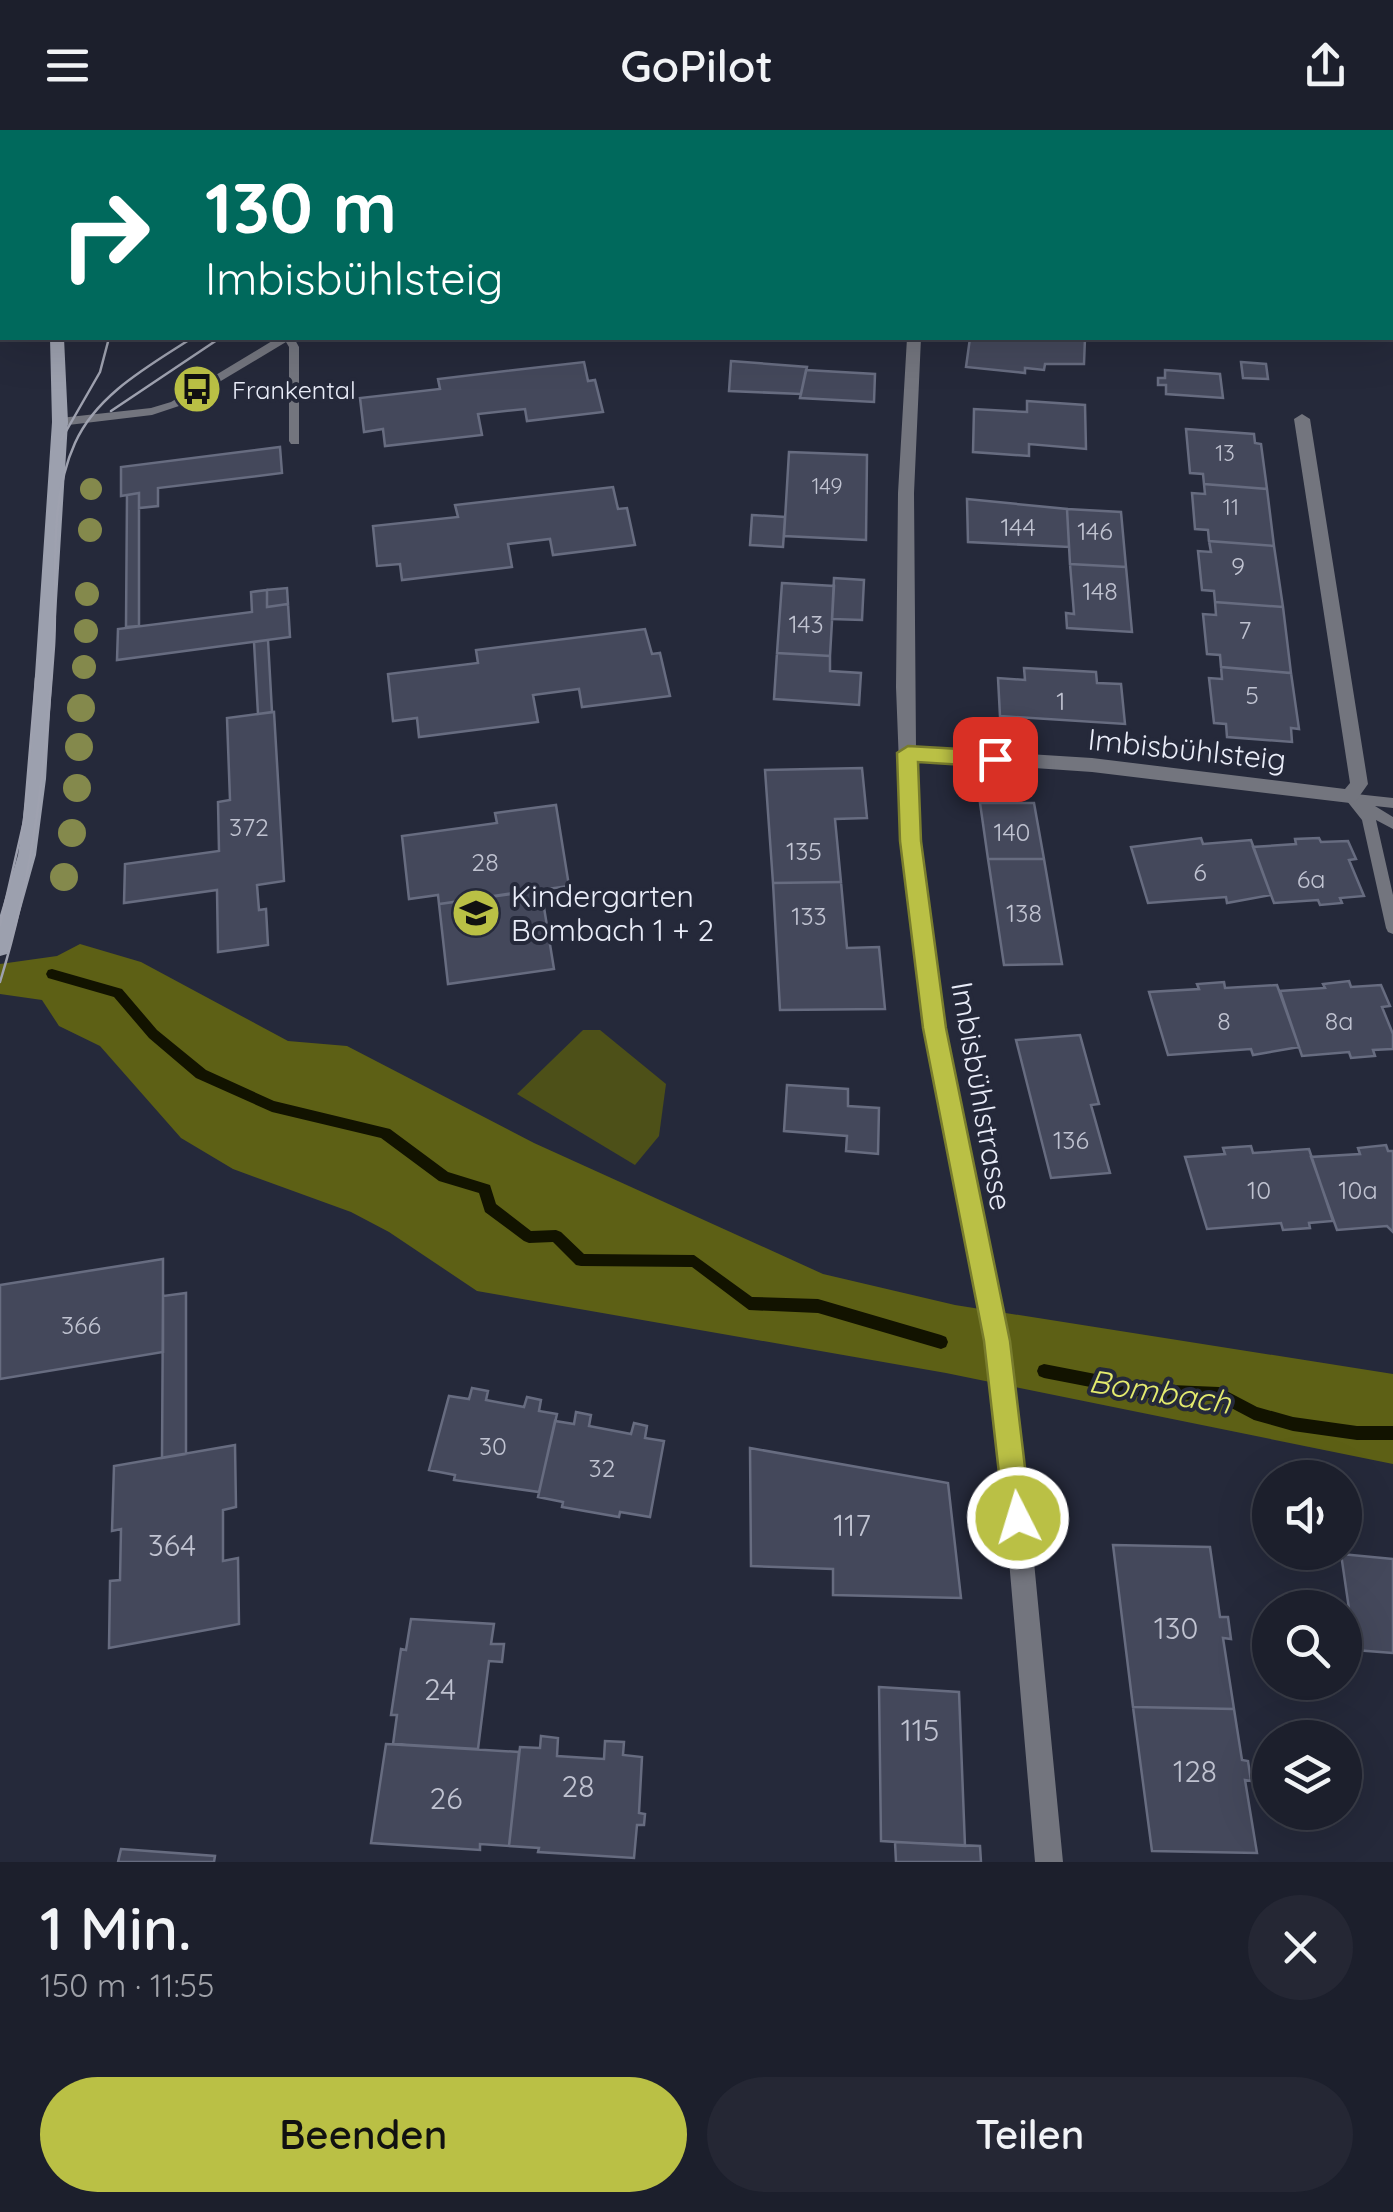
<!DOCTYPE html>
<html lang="de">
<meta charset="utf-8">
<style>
:root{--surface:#1c1f2c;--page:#252734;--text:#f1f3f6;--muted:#a0a2a9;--line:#3a3d48;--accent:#bac045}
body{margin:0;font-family:Quicksand,sans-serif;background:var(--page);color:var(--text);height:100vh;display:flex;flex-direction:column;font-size:38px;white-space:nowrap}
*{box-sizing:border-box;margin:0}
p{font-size:32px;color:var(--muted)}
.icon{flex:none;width:55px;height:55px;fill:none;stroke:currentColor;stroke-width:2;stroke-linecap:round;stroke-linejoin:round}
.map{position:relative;height:1732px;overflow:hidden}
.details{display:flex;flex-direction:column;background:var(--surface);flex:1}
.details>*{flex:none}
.hud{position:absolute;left:0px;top:0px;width:1395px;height:210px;box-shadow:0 10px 40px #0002,0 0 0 2px var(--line);background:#00695c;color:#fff;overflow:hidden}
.buttons{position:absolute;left:1252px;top:1330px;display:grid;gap:20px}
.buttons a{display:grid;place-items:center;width:110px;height:110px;border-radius:50%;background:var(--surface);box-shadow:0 10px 40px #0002,0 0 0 2px var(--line);font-size:50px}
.pin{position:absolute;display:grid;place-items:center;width:85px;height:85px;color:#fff;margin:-42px;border-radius:20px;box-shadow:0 5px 15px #0006}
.me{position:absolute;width:110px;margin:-55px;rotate:355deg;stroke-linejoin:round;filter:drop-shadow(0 0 8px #0008)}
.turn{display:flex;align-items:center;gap:35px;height:210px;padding:0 40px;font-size:45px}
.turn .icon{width:130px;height:130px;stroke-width:2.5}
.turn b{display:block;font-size:70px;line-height:85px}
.round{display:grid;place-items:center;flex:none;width:105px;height:105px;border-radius:52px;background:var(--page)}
.head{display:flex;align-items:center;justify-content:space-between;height:170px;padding:0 40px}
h1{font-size:60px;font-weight:600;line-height:75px}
.cta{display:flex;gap:20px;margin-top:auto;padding:20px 40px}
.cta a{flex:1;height:115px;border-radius:60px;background:var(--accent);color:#111;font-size:40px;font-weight:600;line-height:115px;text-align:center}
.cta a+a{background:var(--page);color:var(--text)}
header{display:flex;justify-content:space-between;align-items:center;height:130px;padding:0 40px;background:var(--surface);font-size:45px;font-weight:600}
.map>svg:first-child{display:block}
</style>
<header><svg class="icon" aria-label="menu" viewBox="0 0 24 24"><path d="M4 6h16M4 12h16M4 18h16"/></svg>GoPilot<svg class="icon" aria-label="share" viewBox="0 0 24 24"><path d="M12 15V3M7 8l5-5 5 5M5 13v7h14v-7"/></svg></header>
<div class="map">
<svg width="1393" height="1732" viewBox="0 0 1393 1732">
<rect width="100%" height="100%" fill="#25293a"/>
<path fill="#4d5018" d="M583 900H600L666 954 659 1006 635 1035 517 964Z"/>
<path fill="#5d6015" d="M80 814 141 832 288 911 347 916 534 1013 823 1144 955 1175 1393 1244V1334L946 1243 477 1161 389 1102 351 1082 233 1039 181 1008 100 916 59 896 42 870 0 864V834L57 826Z"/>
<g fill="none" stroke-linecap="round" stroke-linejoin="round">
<path fill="#121300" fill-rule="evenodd" d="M52 839 122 859 157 900 206 940 274 971 390 999 448 1042 490 1055 496 1074 531 1101 556 1100 561 1102 584 1124 694 1125 752 1167 818 1169 941 1205 946 1207 948 1212 946 1217 941 1219 818 1183 749 1180 692 1137 581 1136 576 1135 553 1112 529 1113 524 1111 485 1082 479 1063 439 1051 381 1008 272 982 196 948 149 908 114 867 48 848 46 844 48 840Z
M1044 1234 1147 1254 1219 1257 1257 1277 1293 1287 1357 1296H1393V1310H1357L1293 1301 1254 1290 1218 1271 1147 1268 1044 1248 1039 1246 1037 1241 1039 1236Z"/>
</g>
<path fill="#44485b" stroke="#676c80" stroke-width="2.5" d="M970 208H1085L1084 234H1045L1044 240 1025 238V243L966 237Z
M731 231 807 237 801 264 729 261Z
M584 232 588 251 595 250 603 282 527 291 525 279 478 284 482 305 385 316 383 299 364 302 360 268 440 259 438 249Z
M1241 232 1266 234 1268 249 1243 248Z
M806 240 875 244 874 272 800 268Z
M1165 240 1220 244 1223 268 1166 264V255H1158V248H1165Z
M1027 271 1085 275 1086 319 1029 314V326L973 322 974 279 1027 282Z
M1186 299 1254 304 1255 313 1261 314 1267 359 1204 354 1203 344 1190 343Z
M280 317 282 343 158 358V376L139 378V363L121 366V337Z
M789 322 867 325 866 410 784 406Z
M1204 354 1267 359 1274 416 1209 411 1208 400 1195 399 1192 363 1205 364Z
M613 357 618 379 627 378 635 415 553 425 550 409 508 414 512 437 402 450 400 434 377 436 373 396 458 387 455 375Z
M139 363V496L126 497 127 365Z
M967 369 1067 379 1069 417 968 412Z
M1067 379 1121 382 1126 437 1070 434Z
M752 385 785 387 783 417 750 415Z
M1209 411 1274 416 1283 477 1215 472 1214 461 1202 460 1198 421 1211 422Z
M1070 434 1126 437 1132 502 1067 498 1066 483 1074 484Z
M834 448 864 450 862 490 832 489Z
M782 453 834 456 830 526 777 523Z
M287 458 288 474 267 477V460Z
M267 460V477L288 474 290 507 117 530 118 499 252 482 251 462Z
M1215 472 1283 477 1291 543 1221 537 1220 525 1207 524 1203 484 1216 485Z
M645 499 652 524 660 523 670 566 582 577 579 559 533 565 538 592 419 607 417 588 393 591 388 544 478 533 476 520Z
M268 510 272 582 258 584 254 512Z
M777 523 830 526V541L861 543 859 575 774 569Z
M1221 537 1291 543 1299 599 1291 598 1292 612 1227 607 1226 594 1214 593 1209 548 1222 549Z
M1024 538 1096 542 1097 553 1121 554 1125 594 1000 586 998 548 1025 550Z
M274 582 284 751 257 755 259 780 266 779 268 815 218 822 217 760 124 773 125 734 219 721 218 672 230 670 227 588Z
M862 638 867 688 835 689 841 752 773 753 765 640Z
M980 673H1034L1044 729H988Z
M556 675 569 756 439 774 438 765 409 769 402 706 497 693 495 683Z
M1201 708 1203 714 1251 710 1271 765 1227 773 1226 767 1148 773 1131 717Z
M1319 708 1321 712 1348 711 1356 729 1349 730 1364 766 1340 768 1342 773 1320 775 1318 770 1274 773 1253 717 1296 714 1295 709Z
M988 729H1044L1062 834 1004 835Z
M841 752 847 818 879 817 885 879 780 880 773 753Z
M541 759 554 839 448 854 439 774Z
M1349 851 1351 857 1381 855 1390 876 1382 877 1393 904V919L1373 920 1375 926 1351 928 1349 922 1302 926 1280 861 1325 858 1323 854Z
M1224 852 1225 858 1277 855 1299 917 1253 925 1251 919 1168 925 1149 862 1199 859 1197 854Z
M1080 905 1099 974 1091 975 1110 1043 1051 1048 1016 910Z
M787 955 848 959V976L879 978 878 1024 846 1021 847 1006 784 1001Z
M1386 1015 1388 1021H1393V1102L1387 1096 1337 1100 1311 1027 1360 1024 1358 1018Z
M1251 1016 1253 1023 1309 1019 1333 1091 1309 1093 1310 1098 1283 1100 1281 1093 1207 1099 1185 1027 1225 1024 1223 1018Z
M163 1129V1222L0 1249V1155Z
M186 1163V1324L162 1328 163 1166Z
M472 1258 488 1261 486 1270 524 1277 527 1267 541 1270 539 1281 557 1284 539 1362 454 1350 455 1345 429 1340 449 1266 469 1269Z
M576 1282 591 1285 589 1296 631 1304 634 1293 647 1296 645 1308 664 1311 650 1387 620 1382 619 1387 562 1377 563 1372 538 1367 555 1291 574 1294Z
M235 1315 236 1377 223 1380V1431L238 1428 239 1494 109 1518 110 1451 120 1450 121 1399 112 1401 114 1336Z
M750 1318 948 1353 961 1468 833 1465V1439L751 1436Z
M1113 1415 1210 1417 1220 1487H1228L1231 1509 1223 1508 1234 1579 1133 1577Z
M1341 1424 1393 1429V1523L1355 1520Z
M411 1489 494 1494 491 1514H504L502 1532 489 1531 478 1619 393 1614 397 1585H391L401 1519 406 1520Z
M879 1557 959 1562 965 1716 881 1711Z
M1133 1577 1234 1579 1242 1630 1248 1631 1251 1651 1245 1650 1257 1723 1152 1721Z
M541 1606 558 1608 557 1626 604 1629 605 1611 624 1612 623 1625 642 1627 639 1683 645 1684 644 1695H637L634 1728 538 1722 539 1718 509 1716 520 1617 540 1618Z
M386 1614 519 1622 509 1716 480 1714V1720L371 1713Z
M895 1712 980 1716 981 1732H896Z
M121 1719 215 1726 214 1732H118Z"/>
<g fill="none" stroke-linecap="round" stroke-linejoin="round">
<path fill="#73757e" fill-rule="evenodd" d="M1392 72H1393V78H1392Z
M277 208H294L299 217V314H291L289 311V217L286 212 179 276 152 285 60 296 54 292 60 288 151 278 171 272Z
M1350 661 1356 664 1393 668V678L1375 676 1393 687V699L1376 690 1393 765V804L1388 802 1386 798 1362 690 1343 666Z"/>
<path fill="#73757e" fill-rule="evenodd" d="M804 0H826L827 2H805Z
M907 208H921L914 363 916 617 1092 628 1345 659 1350 653 1294 289 1302 284 1310 289 1368 654 1356 671 1350 673 1092 642 917 630 920 711 944 899 1008 1211 1026 1349 1063 1732H1035L1002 1349 986 1211 924 899 902 711 896 557 898 363Z"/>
<path fill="#9ca0ae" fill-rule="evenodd" d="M0 32 2 33V43L0 42Z
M50 208H64L68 292 46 649 36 725 10 818 7 824 0 826V785L18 725 28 649 52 292Z"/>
<path stroke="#9ea1af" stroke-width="2.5" d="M111 281 220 208
M61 310 100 242 109 208
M0 795 24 691 36 548
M0 852C34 742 46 630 54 516 58 451 47 374 75 313 97 264 149 236 192 208"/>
</g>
<g fill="#84894c">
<circle cx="91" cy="359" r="11"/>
<circle cx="90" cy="400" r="12"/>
<circle cx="87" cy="464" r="12"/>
<circle cx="86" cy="501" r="12"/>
<circle cx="84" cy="537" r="12"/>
<circle cx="81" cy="578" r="14"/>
<circle cx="79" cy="617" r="14"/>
<circle cx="77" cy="658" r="14"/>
<circle cx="72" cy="703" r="14"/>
<circle cx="64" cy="747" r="14"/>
</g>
<path fill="#bac045" stroke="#797d2d" stroke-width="2.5" d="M908 616 995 621 1005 629 995 637 918 632 921 711 946 898 1010 1211 1031 1388 1027 1397 1018 1401 1008 1397 1004 1388 984 1211 923 898 900 711 897 623Z"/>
<defs>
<g id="bus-disc" transform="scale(2.5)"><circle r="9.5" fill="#bac045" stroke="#25293a"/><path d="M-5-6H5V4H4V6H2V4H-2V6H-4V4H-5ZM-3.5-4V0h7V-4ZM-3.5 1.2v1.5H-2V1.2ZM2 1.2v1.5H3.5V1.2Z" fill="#111"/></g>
<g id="school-disc" transform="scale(2.5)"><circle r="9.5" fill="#bac045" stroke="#25293a"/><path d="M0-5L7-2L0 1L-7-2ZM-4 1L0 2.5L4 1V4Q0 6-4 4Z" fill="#111"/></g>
</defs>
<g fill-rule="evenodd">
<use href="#bus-disc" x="197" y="259"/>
<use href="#school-disc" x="476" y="783"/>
</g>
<g text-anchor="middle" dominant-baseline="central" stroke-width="8" stroke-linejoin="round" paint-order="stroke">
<g font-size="22" fill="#c0c3d1">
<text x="1225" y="323">13</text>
<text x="827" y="356">149</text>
<text x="1231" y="377">11</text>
</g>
<g font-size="25" fill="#e9ecf8" stroke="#25293a" text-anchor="start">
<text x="232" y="259">Frankental</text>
</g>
<g font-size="25" fill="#c0c3d1">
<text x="1018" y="396">144</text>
<text x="1095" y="400">146</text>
<text x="1238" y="435">9</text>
<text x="1100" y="460">148</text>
<text x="806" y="493">143</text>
<text x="1245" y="499">7</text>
<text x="1252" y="564">5</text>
<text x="1061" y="570">1</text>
<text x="249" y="696">372</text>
<text x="1012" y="701">140</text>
<text x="804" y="720">135</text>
<text x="485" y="731">28</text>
<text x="1200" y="741">6</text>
<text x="1311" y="748">6a</text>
<text x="1024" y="782">138</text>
<text x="809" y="785">133</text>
<text x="1224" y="890">8</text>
<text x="1339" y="890">8a</text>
<text x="1071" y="1009">136</text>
<text x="1259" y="1059">10</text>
<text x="1358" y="1059">10a</text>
<text x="81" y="1194">366</text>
<text x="493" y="1315">30</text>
<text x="602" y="1337">32</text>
</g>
<g font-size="30" fill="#e9ecf8" stroke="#25293a">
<text transform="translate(1187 619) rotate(6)">Imbisbühlsteig</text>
<text transform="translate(982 966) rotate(80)">Imbisbühlstrasse</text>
</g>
<g font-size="30" fill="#e9ecf8" stroke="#25293a" text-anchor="start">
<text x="511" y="766">Kindergarten<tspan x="511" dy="34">Bombach 1 + 2</tspan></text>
</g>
<g font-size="30" fill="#c0c3d1">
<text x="852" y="1395">117</text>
<text x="172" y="1415">364</text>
<text x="1176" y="1498">130</text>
<text x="440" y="1559">24</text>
<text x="920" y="1600">115</text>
<text x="1195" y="1641">128</text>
<text x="578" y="1656">28</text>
<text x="446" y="1668">26</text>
</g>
<g font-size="32" font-style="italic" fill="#e4eb6e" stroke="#25293a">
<text transform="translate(1160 1261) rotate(9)">Bombach</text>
</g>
</g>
</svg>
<div class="buttons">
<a><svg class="icon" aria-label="sound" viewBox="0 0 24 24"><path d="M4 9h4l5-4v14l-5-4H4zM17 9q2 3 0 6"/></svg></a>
<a><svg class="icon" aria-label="search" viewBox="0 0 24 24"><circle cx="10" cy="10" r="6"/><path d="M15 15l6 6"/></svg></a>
<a><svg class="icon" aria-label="layers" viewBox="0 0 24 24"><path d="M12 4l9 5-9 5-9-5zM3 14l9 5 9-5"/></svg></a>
</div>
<div class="pin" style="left:995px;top:629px;background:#d93025"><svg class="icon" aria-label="arrive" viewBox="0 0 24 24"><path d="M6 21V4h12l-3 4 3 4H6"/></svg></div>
<svg class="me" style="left:1018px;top:1388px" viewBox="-20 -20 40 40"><circle r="17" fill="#bac045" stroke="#fff" stroke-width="3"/><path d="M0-11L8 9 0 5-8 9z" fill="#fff"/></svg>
<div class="hud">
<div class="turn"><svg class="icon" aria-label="right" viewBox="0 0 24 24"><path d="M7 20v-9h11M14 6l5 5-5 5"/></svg><div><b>130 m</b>Imbisbühlsteig</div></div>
</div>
</div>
<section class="details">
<div class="head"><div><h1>1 Min.</h1><p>150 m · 11:55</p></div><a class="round"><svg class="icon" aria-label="close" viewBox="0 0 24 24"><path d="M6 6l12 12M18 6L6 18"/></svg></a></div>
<div class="cta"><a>Beenden</a><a>Teilen</a></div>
</section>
